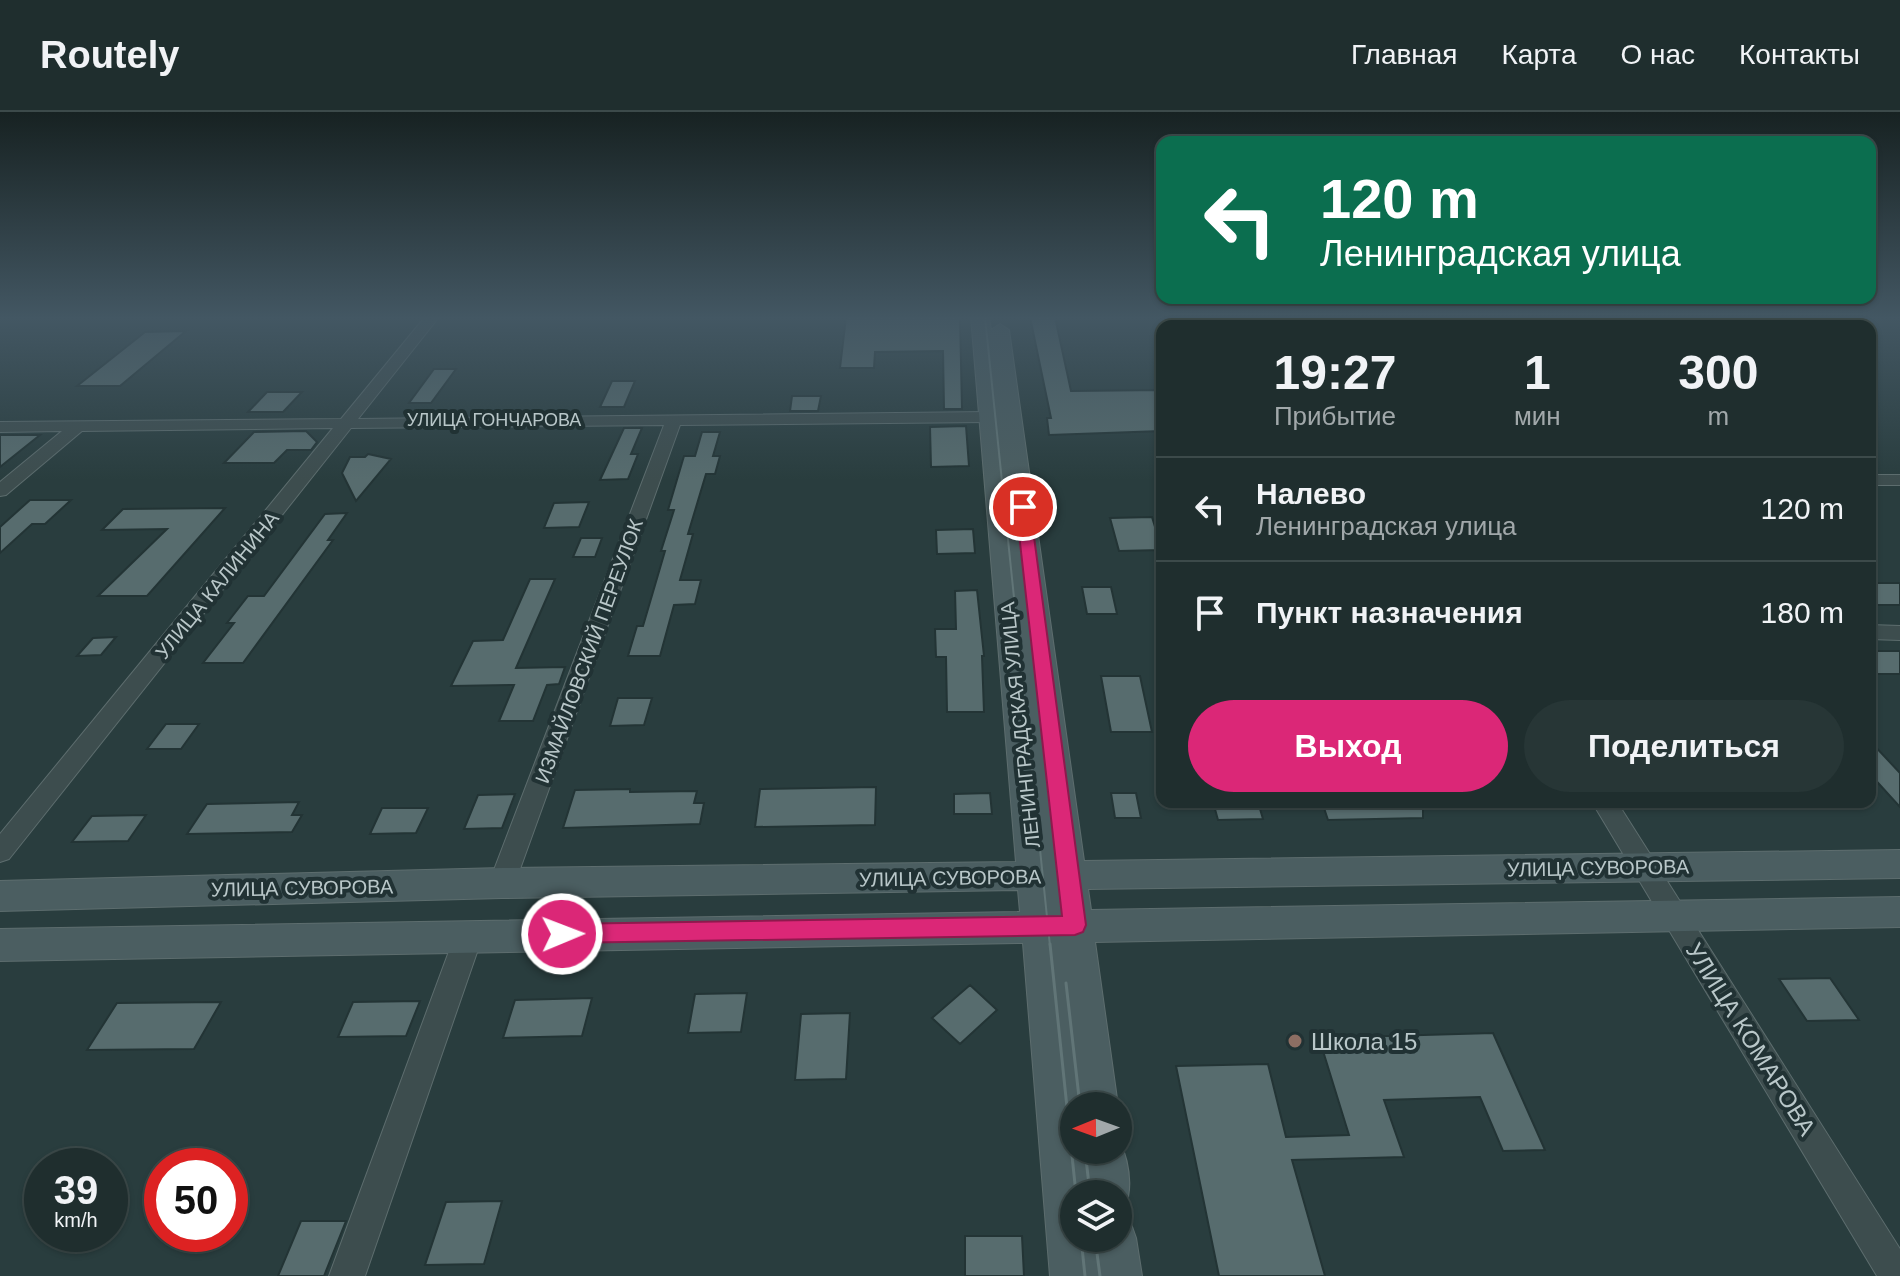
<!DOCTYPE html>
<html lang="ru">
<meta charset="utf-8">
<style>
:root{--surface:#1f2e2e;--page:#273636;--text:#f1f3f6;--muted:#a1a8aa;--line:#3c4a4a;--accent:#db2777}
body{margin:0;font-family:Arial,sans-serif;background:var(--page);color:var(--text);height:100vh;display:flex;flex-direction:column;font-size:30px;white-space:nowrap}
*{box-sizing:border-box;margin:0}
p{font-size:26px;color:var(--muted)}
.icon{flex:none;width:44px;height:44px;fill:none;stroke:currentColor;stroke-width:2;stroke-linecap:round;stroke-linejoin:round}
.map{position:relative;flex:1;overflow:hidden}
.details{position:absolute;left:1156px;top:208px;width:720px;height:488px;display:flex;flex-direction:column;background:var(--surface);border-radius:16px;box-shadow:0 2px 6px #0004,0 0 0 2px var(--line)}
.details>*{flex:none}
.guide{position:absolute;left:1156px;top:24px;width:720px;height:168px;border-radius:16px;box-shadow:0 2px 6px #0004,0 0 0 2px var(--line);background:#0b6e4f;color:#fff;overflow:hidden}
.needle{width:52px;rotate:269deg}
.tools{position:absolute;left:1060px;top:980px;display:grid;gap:16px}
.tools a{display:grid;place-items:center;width:72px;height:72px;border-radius:50%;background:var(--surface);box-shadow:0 2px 6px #0004,0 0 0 2px var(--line);font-size:40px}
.speed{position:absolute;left:24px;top:1036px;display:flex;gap:16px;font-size:40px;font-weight:700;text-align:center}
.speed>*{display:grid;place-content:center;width:104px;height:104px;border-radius:50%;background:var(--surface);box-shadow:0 2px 6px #0004,0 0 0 2px var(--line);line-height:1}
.speed small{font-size:20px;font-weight:400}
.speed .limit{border:12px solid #d22;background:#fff;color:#111}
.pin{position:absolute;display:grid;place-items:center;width:68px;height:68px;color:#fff;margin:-34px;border:4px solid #fff;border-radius:50%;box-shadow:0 2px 8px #0007}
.me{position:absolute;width:88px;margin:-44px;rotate:89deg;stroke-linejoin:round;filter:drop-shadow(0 0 6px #0008)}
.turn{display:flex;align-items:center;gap:28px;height:168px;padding:0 32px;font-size:36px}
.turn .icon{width:104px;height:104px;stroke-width:2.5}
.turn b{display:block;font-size:56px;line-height:68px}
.eta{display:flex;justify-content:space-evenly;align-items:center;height:136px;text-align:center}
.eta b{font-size:48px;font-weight:700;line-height:56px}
.cta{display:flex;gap:16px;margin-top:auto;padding:16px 32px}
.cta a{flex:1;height:92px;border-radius:48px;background:var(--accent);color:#fff;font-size:32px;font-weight:700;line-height:92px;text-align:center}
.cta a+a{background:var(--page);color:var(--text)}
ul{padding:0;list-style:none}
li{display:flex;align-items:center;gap:24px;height:104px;padding:0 32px;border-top:2px solid var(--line)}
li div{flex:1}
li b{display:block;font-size:30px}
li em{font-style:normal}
header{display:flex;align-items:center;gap:48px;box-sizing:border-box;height:112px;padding:0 40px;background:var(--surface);border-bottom:2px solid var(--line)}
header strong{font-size:38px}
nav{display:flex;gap:44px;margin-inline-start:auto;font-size:28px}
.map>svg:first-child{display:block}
</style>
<header>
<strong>Routely</strong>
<nav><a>Главная</a><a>Карта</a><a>О нас</a><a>Контакты</a></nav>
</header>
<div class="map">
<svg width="1900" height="1164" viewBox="0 0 1900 1164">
<rect width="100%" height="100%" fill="#293d3e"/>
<path fill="#576c6e" stroke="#233435" stroke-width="2" d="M846 205H960L962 297H944L943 239 875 240 874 256H840Z
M1030 205H1055L1071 279 1162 278V319L1049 323 1047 306H1051Z
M186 219 120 274H77L145 220Z
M434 257H456L431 291H409Z
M612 269H635L624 295H600Z
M267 280H302L283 300H248Z
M792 284H821L818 299H790Z
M966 314 969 354 931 355 930 315Z
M624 316H642L631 342H638L628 367 600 368Z
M306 319 317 330 311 338H287L274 351H224L254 320Z
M702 320H720L713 344H720L715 362H706L688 422H693L680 468H701L695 492 674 493 660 544H628L637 514H643L665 439H661L674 398H668L684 344H695Z
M0 323H40L0 355Z
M368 342 391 347 356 389 342 361 350 345H365Z
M30 388H71L45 412H32L0 441V415Z
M589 390 579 415 544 416 554 391Z
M225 396 147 484H98L167 417 102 418 123 397Z
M347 401 328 428H333L243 551H203L234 511H227L248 484H264L325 402Z
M1152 405 1162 438 1119 439 1110 406Z
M973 417 975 441 937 442 936 418Z
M581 426H602L595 445H573Z
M530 467H555L516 556 565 555 559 572 547 573 533 609H499L514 573 451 574 473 529 503 528Z
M1870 471H1900V493H1870Z
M1082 475H1111L1117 502H1087Z
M977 478 984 544H982L984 600H947L946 545H936L935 517H956L955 479Z
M116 525 101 543 77 544 93 526Z
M1870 539H1900V562H1870Z
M1101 564H1140L1152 620H1111Z
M618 586H652L644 613 610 614Z
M166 612H199L181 637H147Z
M1870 629 1900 661V695L1870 662Z
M876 675 875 713 755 715 760 677Z
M630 677V680L697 679 694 691H704L700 712 563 716 575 678Z
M990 681 992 702H954V682Z
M1111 681H1136L1141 706H1115Z
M515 682 502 716 464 717 478 683Z
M299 690 292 703H302L292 720 187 722 207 692Z
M1213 690H1258L1263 707 1218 708Z
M1322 690H1423V706L1328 708Z
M382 696H428L416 721 370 722Z
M146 703 128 729 72 730 92 704Z
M1830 866 1859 908 1807 909 1779 867Z
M970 873 997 898 960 932 932 906Z
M747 881 741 920 688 921 695 882Z
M592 886 582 924 503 926 515 888Z
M420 889 406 924 338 925 353 890Z
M221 890 194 937 87 938 117 891Z
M850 901 846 967 795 968 801 902Z
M1493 921 1545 1038 1503 1039 1480 985 1384 988 1404 1045 1292 1048 1325 1164H1219L1176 954 1268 952 1286 1025 1349 1023 1319 926Z
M502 1089 484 1152 425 1153 446 1090Z
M301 1109H346L324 1164H278Z
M965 1124H1022L1024 1164H965Z"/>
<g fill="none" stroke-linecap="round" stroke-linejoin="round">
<g stroke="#5d6d6e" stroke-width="2">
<path id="minor" d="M425 205H439L358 307 988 300 996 305 988 310 680 313 515 771 511 779 502 782 493 779 489 771 664 313 351 316 9 747 0 750V722L333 316 82 319 6 383 0 384V370L62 319 0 320V310L341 307Z
M1290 205H1304L1309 214H1295Z
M1870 363H1900V373H1870Z
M1870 513 1900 514V528L1870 527Z
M1592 690H1617L1900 1137V1164H1877Z
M469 811 479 815 483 823 365 1164H329L455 823 459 815Z"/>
</g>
<g stroke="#5d6d6e" stroke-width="2">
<path id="secondary" d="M971 205H989L991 218 1000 212 1009 218 1084 749 1900 738V766L1088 777 1091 798 1900 785V815L1095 830 1118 994H1074V1038H1118V1024C1128 1047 1134 1075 1124 1098L1118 1101V1082H1074V1126H1118V1105L1130 1109 1136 1126 1142 1164H1050L1023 831 0 849V817L1020 800 1018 778 502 786 0 799V769L502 756 1016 750Z"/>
</g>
<use href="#minor" fill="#3d4d4e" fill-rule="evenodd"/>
<use href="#secondary" fill="#4b5e61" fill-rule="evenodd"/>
<path stroke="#617577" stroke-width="2" d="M985 205 1050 834"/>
<path stroke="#617577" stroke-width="3" d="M1050 832 1076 1082
M1066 871 1080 994
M1085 1038 1090 1082
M1081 1126 1085 1164
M1095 1126 1100 1164"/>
</g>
<linearGradient id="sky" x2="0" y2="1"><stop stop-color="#172222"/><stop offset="0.56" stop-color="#435763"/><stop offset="1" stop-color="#435763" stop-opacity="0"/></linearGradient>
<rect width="1900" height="368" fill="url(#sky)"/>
<path fill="#db2777" stroke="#8e194d" stroke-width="2" d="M1023 390 1030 395 1086 813 1083 820 1075 823 562 831 554 829 550 822 554 815 562 812 1062 804 1016 395Z"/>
<circle fill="#8d6e63" stroke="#213234" stroke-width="3" cx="1295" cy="929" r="8"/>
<g text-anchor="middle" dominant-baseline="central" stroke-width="8" stroke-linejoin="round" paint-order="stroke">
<g font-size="18" fill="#b9c7c9" stroke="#213234">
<text x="494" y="308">УЛИЦА ГОНЧАРОВА</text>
</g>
<g font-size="20" fill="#b9c7c9" stroke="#213234">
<text transform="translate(217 473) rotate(-51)">УЛИЦА КАЛИНИНА</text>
<text transform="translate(589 539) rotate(-70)">ИЗМАЙЛОВСКИЙ ПЕРЕУЛОК</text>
<text transform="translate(1020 613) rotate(-96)">ЛЕНИНГРАДСКАЯ УЛИЦА</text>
<text transform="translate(1598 756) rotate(-1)">УЛИЦА СУВОРОВА</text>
<text transform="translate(950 766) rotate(-1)">УЛИЦА СУВОРОВА</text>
<text transform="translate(302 776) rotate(-1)">УЛИЦА СУВОРОВА</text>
</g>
<g font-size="24" fill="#b9c7c9" stroke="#213234">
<text transform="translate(1751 927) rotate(58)">УЛИЦА КОМАРОВА</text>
</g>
<g font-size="24" fill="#b9c7c9" stroke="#213234" text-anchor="start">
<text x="1311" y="929">Школа 15</text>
</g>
</g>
</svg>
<div class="tools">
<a><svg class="needle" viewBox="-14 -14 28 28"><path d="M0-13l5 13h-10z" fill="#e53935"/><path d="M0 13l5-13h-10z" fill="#a1a8aa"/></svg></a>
<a><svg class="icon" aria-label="layers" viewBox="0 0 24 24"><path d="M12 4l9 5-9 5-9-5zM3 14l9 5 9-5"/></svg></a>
</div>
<div class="speed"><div>39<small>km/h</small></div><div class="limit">50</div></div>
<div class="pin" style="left:1023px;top:395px;background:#d93025"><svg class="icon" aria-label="arrive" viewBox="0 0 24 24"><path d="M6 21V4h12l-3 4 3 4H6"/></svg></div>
<svg class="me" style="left:562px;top:822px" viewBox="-20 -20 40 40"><circle r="17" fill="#db2777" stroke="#fff" stroke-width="3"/><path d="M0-11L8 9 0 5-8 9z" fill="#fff"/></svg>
<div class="guide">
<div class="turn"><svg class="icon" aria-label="left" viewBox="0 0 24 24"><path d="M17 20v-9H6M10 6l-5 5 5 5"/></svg><div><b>120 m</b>Ленинградская улица</div></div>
</div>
<section class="details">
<div class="eta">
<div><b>19:27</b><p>Прибытие</p></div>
<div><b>1</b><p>мин</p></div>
<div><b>300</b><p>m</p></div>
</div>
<ul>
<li><svg class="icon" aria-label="left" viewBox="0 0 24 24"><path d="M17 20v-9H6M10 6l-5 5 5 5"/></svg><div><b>Налево</b><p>Ленинградская улица</p></div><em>120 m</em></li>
<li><svg class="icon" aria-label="arrive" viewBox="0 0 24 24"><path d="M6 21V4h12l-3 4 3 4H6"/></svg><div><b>Пункт назначения</b></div><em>180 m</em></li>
</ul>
<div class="cta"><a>Выход</a><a>Поделиться</a></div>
</section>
</div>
